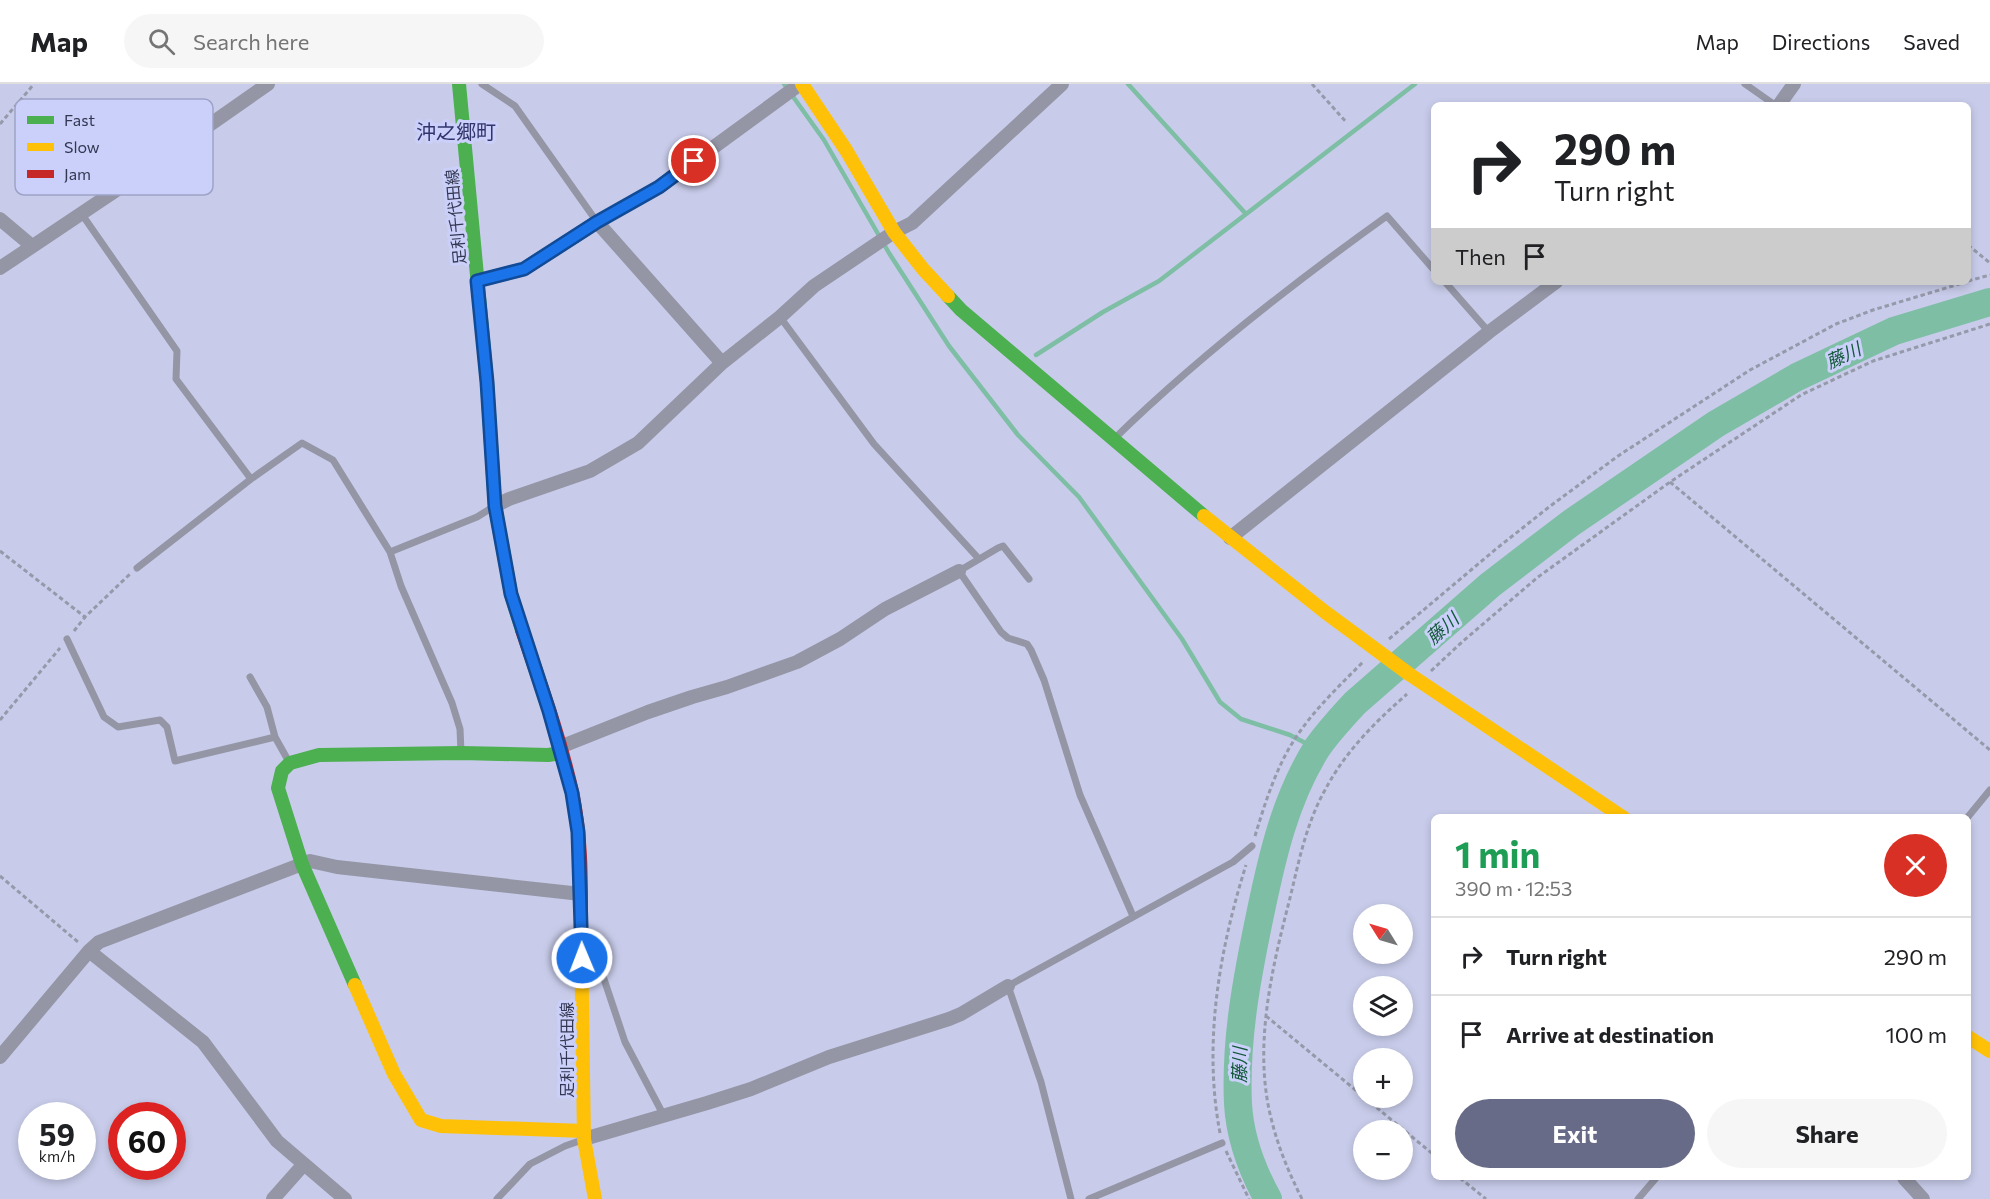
<!DOCTYPE html>
<meta charset="utf-8">
<style>
:root{--surface:#fff;--page:#f6f6f6;--text:#202124;--muted:#757577;--line:#e0e0e0;--accent:#686b87}
body{margin:0;font-family:Commissioner,"Noto Sans JP",sans-serif;background:var(--page);color:var(--text);height:100vh;display:flex;flex-direction:column;font-size:22px;white-space:nowrap}
*{box-sizing:border-box;margin:0}
p{font-size:20px;color:var(--muted)}
.icon{flex:none;width:33px;height:33px;fill:none;stroke:currentColor;stroke-width:2;stroke-linecap:round;stroke-linejoin:round}
.map{position:relative;flex:1;overflow:hidden}
.sheet{position:absolute;left:1431px;top:730px;width:540px;height:366px;display:flex;flex-direction:column;background:var(--surface);border-radius:9px;box-shadow:0 3px 9px #0003}
.sheet>*{flex:none}
.guide{position:absolute;left:1431px;top:18px;width:540px;height:183px;border-radius:9px;box-shadow:0 3px 9px #0003;background:#fff;color:var(--text);overflow:hidden}
.needle{width:39px;rotate:307deg}
.fabs{position:absolute;left:1353px;top:820px;display:grid;gap:12px}
.fabs a{display:grid;place-items:center;width:60px;height:60px;border-radius:50%;background:var(--surface);box-shadow:0 3px 9px #0003;font-size:30px}
.speed{position:absolute;left:18px;top:1018px;display:flex;gap:12px;font-size:30px;font-weight:700;text-align:center}
.speed>*{display:grid;place-content:center;width:78px;height:78px;border-radius:50%;background:var(--surface);box-shadow:0 3px 9px #0003;line-height:1}
.speed small{font-size:15px;font-weight:400}
.speed .limit{border:9px solid #d22;background:#fff;color:#111}
.pin{position:absolute;display:grid;place-items:center;width:51px;height:51px;color:#fff;margin:-26px;border:3px solid #fff;border-radius:50%;box-shadow:0 2px 6px #0007}
.me{position:absolute;width:66px;margin:-33px;rotate:359deg;stroke-linejoin:round;filter:drop-shadow(0 0 4px #0008)}
.turn{display:flex;align-items:center;gap:21px;height:126px;padding:0 24px;font-size:27px}
.turn .icon{width:78px;height:78px;stroke-width:2.5}
.turn b{display:block;font-size:42px;line-height:51px}
.then{display:flex;align-items:center;height:57px;padding:0 24px;background:#0003;gap:12px;font-size:22px}
.round{display:grid;place-items:center;flex:none;width:63px;height:63px;border-radius:32px;background:var(--page)}
.head{display:flex;align-items:center;justify-content:space-between;height:102px;padding:0 24px}
h1{font-size:36px;font-weight:700;line-height:45px;color:#1e9e55}
.primary-button{display:flex;gap:12px;margin-top:auto;padding:12px 24px}
.primary-button a{flex:1;height:69px;border-radius:36px;background:var(--accent);color:#fff;font-size:24px;font-weight:700;line-height:69px;text-align:center}
.primary-button a+a{background:var(--page);color:var(--text)}
ul{padding:0;list-style:none}
li{display:flex;align-items:center;gap:18px;height:78px;padding:0 24px;border-top:2px solid var(--line)}
li div{flex:1}
li b{display:block;font-size:22px}
li em{font-style:normal}
header{display:flex;align-items:center;gap:36px;box-sizing:border-box;height:84px;padding:0 30px;background:var(--surface);border-bottom:2px solid var(--line)}
header strong{font-size:28px}
nav{display:flex;gap:33px;margin-inline-start:auto;font-size:21px}
.search{width:420px;height:54px;background:var(--page);display:flex;align-items:center;gap:15px;box-sizing:border-box;padding:0 21px;border-radius:33px;color:var(--muted);font-size:22px}
.map>svg:first-child{display:block}
</style>
<header>
<strong>Map</strong>
<div class="search"><svg class="icon" aria-label="search" viewBox="0 0 24 24"><circle cx="10" cy="10" r="6"/><path d="M15 15l6 6"/></svg>Search here</div>
<nav><a>Map</a><a>Directions</a><a>Saved</a></nav>
</header>
<div class="map">
<svg width="1990" height="1115" viewBox="0 0 1990 1115">
<rect width="100%" height="100%" fill="#c8ccea"/>
<g fill="none" stroke-linecap="round" stroke-linejoin="round">
<path stroke="#7ebea5" stroke-width="4.5" d="M784 0 824 56 889 169 949 262 1018 351 1079 413 1182 555 1220 618 1241 635 1290 651 1317 665
M1128 0 1246 130
M1036 271 1103 228 1159 197 1415 0"/>
<path stroke="#7ebea5" stroke-width="28" d="M1268 1115C1252 1086 1240 1054 1238 1020 1235 956 1247 893 1260 831 1272 773 1285 715 1317 664 1328 648 1342 633 1355 619L1490 501 1571 439 1716 340 1797 293 1894 247 1990 218"/>
<path stroke="#9699a9" stroke-width="3" stroke-dasharray="4.5 3" stroke-linecap="butt" d="M1312 0 1347 39
M0 40 34 0
M1968 161 1990 179
M1968 197 1990 191
M1670 398 1990 666
M0 467 85 533
M74 547 85 533 130 490
M1389 555 1496 465 1549 423 1618 372 1750 286 1836 240 1873 226 1966 198
M1431 587 1462 558 1538 493 1670 398 1801 311 1873 277 1990 240
M0 636 60 564
M1255 752C1266 716 1278 677 1301 646 1319 621 1342 599 1364 577
M0 792 78 858
M1266 932 1364 1013
M1365 1014 1434 1071
M1220 1049C1203 960 1219 867 1246 781
M1226 1067 1249 1115
M1460 1094 1486 1115
M1302 1115C1289 1089 1278 1063 1271 1034 1253 962 1272 884 1290 814 1299 777 1306 740 1325 706 1345 668 1375 638 1407 610"/>
<path stroke="#9496a6" stroke-width="7" d="M482 0 515 22 597 138
M1745 0 1775 21
M81 129 177 267 176 295 251 395
M1445 198 1489 248
M780 233 874 360 979 475
M1114 355C1198 273 1292 200 1387 132L1434 186
M390 468 401 502 452 619 460 645 461 668
M137 484 251 395 302 359 333 376 390 468 477 433 493 423
M1029 495 1003 462 998 464 959 487 1001 548 1008 554 1027 560 1031 566 1044 596 1080 711 1133 832
M67 555 104 633 118 643 160 636 167 643 175 677 275 653
M250 593 267 623 275 653 289 678
M1967 734 1990 706
M586 857 594 865 625 958 664 1032
M497 1115 530 1080 565 1062 582 1056
M1071 1115 1041 998 1008 902 1233 778 1252 762
M1089 1115 1222 1059
M1638 1115 1656 1094"/>
<path stroke="#9496a6" stroke-width="14" d="M1779 21 1794 0
M0 135 32 162
M597 138 722 279
M0 184 115 107 268 0
M477 197 524 185 597 138 659 103 800 0
M495 422 509 415 590 387 638 359 722 279 780 233 814 202 894 148 912 139 1062 0
M1230 454 1489 248 1556 198
M560 663 648 628 692 613 727 603 797 578 840 555 885 525 959 487
M89 867 203 958 277 1057 345 1115
M0 973 89 867 99 858 310 777 337 783 581 810
M584 1055 707 1019 751 1005 829 973 949 935 961 930 1008 902
M1904 1094 1923 1115
M273 1115 304 1080"/>
<path stroke="#4caf50" stroke-width="14" d="M459 0 487 298 495 422 511 510 522 546
M948 212 961 226 1204 432
M355 901 302 780 278 704 282 687 290 679 319 671 461 669 548 671 561 669"/>
<path stroke="#ffc107" stroke-width="14" d="M802 0 846 66 894 148 923 185 948 212
M1204 432 1325 528 1409 590 1624 734
M581 849 584 1055 595 1115
M355 901 394 990 421 1036 441 1042 584 1047
M1968 953 1990 967"/>
<path stroke="#c62828" stroke-width="14" d="M522 546C540 599 560 653 572 708 582 754 581 802 581 849"/>
</g>
<g fill="none" stroke-linecap="round" stroke-linejoin="round">
<g stroke="#114b97" stroke-width="15">
<path id="route" d="M582 874 578 748 572 709 549 627 511 510 495 422 487 298 477 197 524 185 597 138 659 103 694 77"/>
</g>
<use href="#route" stroke="#1a73e8" stroke-width="10"/>
</g>
<g text-anchor="middle" dominant-baseline="central" stroke-width="6" stroke-linejoin="round" paint-order="stroke">
<g font-size="16" fill="#343752" stroke="#cad0f9">
<text transform="translate(455 133) rotate(-95)">足利千代田線</text>
<text transform="translate(566 966) rotate(-90)">足利千代田線</text>
</g>
<g font-size="18" font-style="italic" fill="#125838" stroke="#cad0f9">
<text transform="translate(1843 271) rotate(-25)">藤川</text>
<text transform="translate(1442 544) rotate(-42)">藤川</text>
<text transform="translate(1239 981) rotate(-89)">藤川</text>
</g>
<g font-size="20" fill="#31346c" stroke="#cad0f9">
<text x="456" y="47">沖之郷町</text>
</g>
</g>
<rect x="15" y="15" width="198" height="96" rx="9" fill="#cad0f9" stroke="#9da2c7" stroke-width="1.5"/>
<rect x="27" y="32" width="27" height="8" fill="#4caf50"/>
<rect x="27" y="59" width="27" height="8" fill="#ffc107"/>
<rect x="27" y="86" width="27" height="8" fill="#c62828"/>
<g font-size="16" fill="#343752">
<text x="64" y="42">Fast</text>
<text x="64" y="69">Slow</text>
<text x="64" y="96">Jam</text>
</g>
</svg>
<div class="fabs">
<a><svg class="needle" viewBox="-14 -14 28 28"><path d="M0-13l5 13h-10z" fill="#e53935"/><path d="M0 13l5-13h-10z" fill="#757577"/></svg></a>
<a><svg class="icon" aria-label="layers" viewBox="0 0 24 24"><path d="M12 4l9 5-9 5-9-5zM3 14l9 5 9-5"/></svg></a>
<a>+</a>
<a>−</a>
</div>
<div class="speed"><div>59<small>km/h</small></div><div class="limit">60</div></div>
<div class="pin" style="left:694px;top:77px;background:#d93025"><svg class="icon" aria-label="arrive" viewBox="0 0 24 24"><path d="M6 21V4h12l-3 4 3 4H6"/></svg></div>
<svg class="me" style="left:582px;top:874px" viewBox="-20 -20 40 40"><circle r="17" fill="#1a73e8" stroke="#fff" stroke-width="3"/><path d="M0-11L8 9 0 5-8 9z" fill="#fff"/></svg>
<div class="guide">
<div class="turn"><svg class="icon" aria-label="right" viewBox="0 0 24 24"><path d="M7 20v-9h11M14 6l5 5-5 5"/></svg><div><b>290 m</b>Turn right</div></div>
<div class="then">Then<svg class="icon" aria-label="arrive" viewBox="0 0 24 24"><path d="M6 21V4h12l-3 4 3 4H6"/></svg></div>
</div>
<section class="sheet">
<div class="head"><div><h1>1 min</h1><p>390 m · 12:53</p></div><a class="round" style="background:#d93025;color:#fff"><svg class="icon" aria-label="close" viewBox="0 0 24 24"><path d="M6 6l12 12M18 6L6 18"/></svg></a></div>
<ul>
<li><svg class="icon" aria-label="right" viewBox="0 0 24 24"><path d="M7 20v-9h11M14 6l5 5-5 5"/></svg><div><b>Turn right</b></div><em>290 m</em></li>
<li><svg class="icon" aria-label="arrive" viewBox="0 0 24 24"><path d="M6 21V4h12l-3 4 3 4H6"/></svg><div><b>Arrive at destination</b></div><em>100 m</em></li>
</ul>
<div class="primary-button"><a>Exit</a><a>Share</a></div>
</section>
</div>
